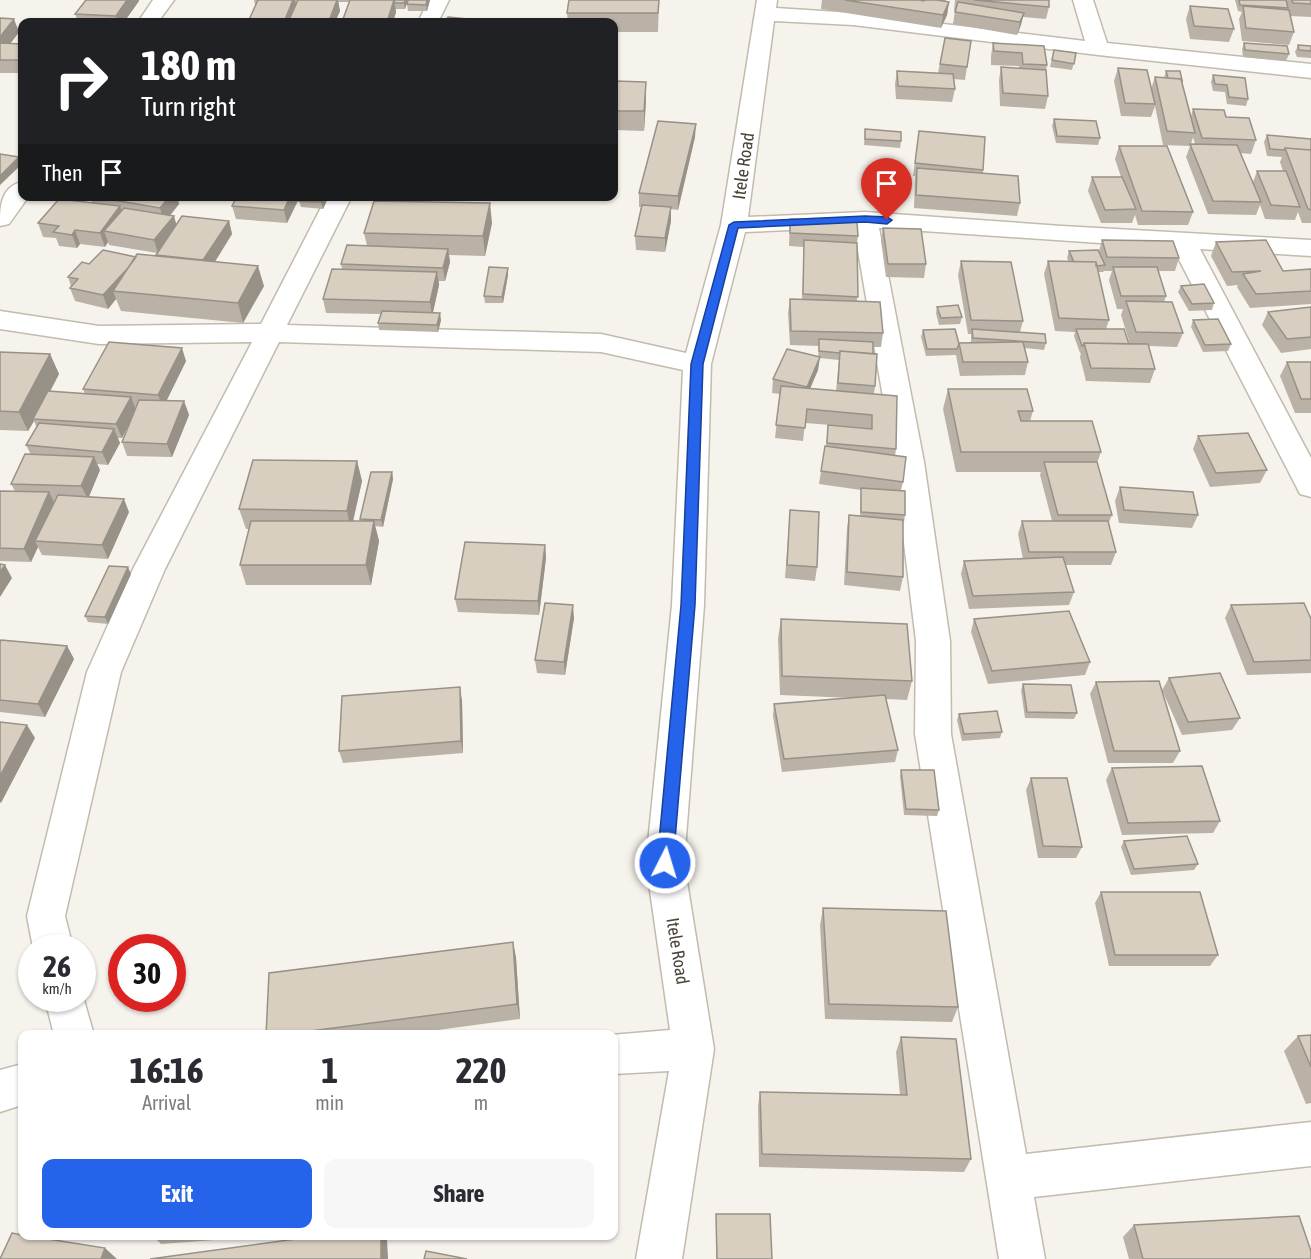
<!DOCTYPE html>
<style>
:root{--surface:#fff;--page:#f7f7f7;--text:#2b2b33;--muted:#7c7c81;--accent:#2563eb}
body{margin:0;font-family:"Asap Condensed",sans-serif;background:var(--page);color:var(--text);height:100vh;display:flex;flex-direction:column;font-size:22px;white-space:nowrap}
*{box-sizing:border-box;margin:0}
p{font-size:20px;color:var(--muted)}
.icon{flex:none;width:33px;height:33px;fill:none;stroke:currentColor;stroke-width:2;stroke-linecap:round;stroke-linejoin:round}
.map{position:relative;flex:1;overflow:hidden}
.sheet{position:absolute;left:18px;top:1030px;width:600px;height:210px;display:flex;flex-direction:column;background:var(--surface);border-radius:12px;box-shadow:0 2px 4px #0004}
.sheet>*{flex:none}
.banner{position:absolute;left:18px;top:18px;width:600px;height:183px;border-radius:12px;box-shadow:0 2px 4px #0004;background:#202124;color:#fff;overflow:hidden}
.speed{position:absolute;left:18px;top:934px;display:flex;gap:12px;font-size:30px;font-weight:700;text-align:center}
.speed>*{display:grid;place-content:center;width:78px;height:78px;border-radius:50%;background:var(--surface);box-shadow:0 2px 4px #0004;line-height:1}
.speed small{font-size:15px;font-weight:400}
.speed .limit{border:9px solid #d22;background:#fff;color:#111}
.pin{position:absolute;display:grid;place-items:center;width:51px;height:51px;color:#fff;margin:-62px -26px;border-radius:50% 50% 50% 0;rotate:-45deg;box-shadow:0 0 6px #0007}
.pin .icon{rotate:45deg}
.me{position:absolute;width:66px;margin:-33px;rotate:5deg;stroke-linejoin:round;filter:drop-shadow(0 0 4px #0008)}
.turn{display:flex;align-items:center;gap:21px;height:126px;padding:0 24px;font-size:27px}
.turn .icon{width:78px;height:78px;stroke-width:2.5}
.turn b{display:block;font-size:42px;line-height:51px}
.then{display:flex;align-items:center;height:57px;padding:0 24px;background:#0003;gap:12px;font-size:22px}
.eta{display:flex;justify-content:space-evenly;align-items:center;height:102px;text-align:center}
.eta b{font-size:36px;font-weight:700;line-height:42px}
.button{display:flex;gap:12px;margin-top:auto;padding:12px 24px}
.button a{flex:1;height:69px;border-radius:12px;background:var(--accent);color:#fff;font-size:24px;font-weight:700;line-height:69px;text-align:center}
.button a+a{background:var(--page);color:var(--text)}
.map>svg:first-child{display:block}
</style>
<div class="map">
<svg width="1311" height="1259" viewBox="0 0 1311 1259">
<rect width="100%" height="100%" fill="#f6f3ec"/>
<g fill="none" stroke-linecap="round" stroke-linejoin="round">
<g stroke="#c2bbae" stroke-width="3">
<path id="minor" d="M153 0H174L158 22H138Z
M429 0H449L438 22H418Z
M757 0H777L776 8 853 13 1085 41 1073 0H1093L1107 43 1311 64V78L1098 55 853 25 774 21 748 217 865 212 1062 226 1311 240V256L1200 249 1311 458V497L1300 494 1296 486 1173 248 879 228 924 462 950 641 951 734 1026 1154 1311 1122V1166L1034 1197 1045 1259H999L915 734 916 641 894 462 854 227 745 232 711 364 704 605 684 863 714 1049 682 1259H636L669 1071 614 1074V1035H611L670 1030 646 863 672 605 683 370 601 352 279 342 165 569 121 672 65 916 73 948H33L27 916 87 672 133 569 252 342 99 344 0 329V311L99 326 261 324 327 196H352L287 325 601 334 686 353 721 225Z
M22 182V196H29L9 224 0 226C0 208 0 187 22 182Z
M82 993 94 1035H54L45 999H82Z
M22 1064V1105L0 1112V1070Z"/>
</g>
<use href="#minor" fill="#fff" fill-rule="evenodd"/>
</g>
<path fill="#bab2a6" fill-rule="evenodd" d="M254 0H430L427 11H408L407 4 408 0 405 9H396V12L393 22H344L343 19 349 2H338L340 11 335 22H248L256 5H255Z
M659 0 658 32H614V22H568L567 13Z
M822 0H946V1L949 2 947 15 941 28 821 9Z
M955 0H1049V7L1046 19 1023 17 1017 35 953 24 955 11H954Z
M1235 0H1311V17L1290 16 1294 32 1289 45 1242 41 1239 19 1242 12 1238 11Z
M139 1 124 22H74L78 21 75 14Z
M1190 6 1234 29 1229 42 1190 39 1186 19Z
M0 18 19 32 10 44H22V73H0Z
M945 38 971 41 965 80 954 79 955 89 952 102 896 99 895 84 897 71 938 73Z
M993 43 1044 46 1047 65 1046 71 1048 96 1045 109 1000 106 999 80 1001 67 1019 68V66L991 65V56Z
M1244 43 1289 54 1286 61 1243 57 1242 49Z
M1298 45 1311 46V58L1297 57 1295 52Z
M1054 50 1076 53 1072 70 1050 67Z
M1118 68 1151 89 1155 77 1164 78 1166 71 1182 82 1191 116 1193 109 1226 117 1256 140 1251 154 1240 153 1253 182 1257 171H1283L1280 162 1282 157 1267 156 1264 142 1267 135 1311 139V223H1302L1298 212 1295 220 1265 219 1260 205 1256 215 1208 214 1186 157 1190 146 1163 145 1155 106 1151 117 1121 116 1114 81ZM1193 137 1195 144H1191Z
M1213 75 1248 99 1246 106 1227 104 1225 92 1213 91 1211 82Z
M614 81 646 101 644 131 614 130Z
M1054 119 1100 138 1098 145 1056 143 1052 126Z
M865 129 901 141 900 148 864 145Z
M919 131 983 170V173L1020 203 1017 216 914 208 915 176H913Z
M695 137 678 210 671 209V221L665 252 636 250 635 236 641 207H639V193Z
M1119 146 1193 212 1188 225H1138L1135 215 1132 223H1101L1088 191 1092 177H1121L1115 159Z
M90 196H193L190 200 178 199 179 204 170 216 176 225 229 221 232 234 215 262 264 286 243 323 121 311 116 299 108 309 75 301 70 288 71 286 68 277 89 264 136 257 156 256 157 253 109 245 108 242 105 247 80 244 77 248 59 246 56 238 43 237 38 223 92 203Z
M329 196 323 209 301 207 299 201Z
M300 197 287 223 236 219 232 206Z
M790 219 858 236 857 243V301L883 333 881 347H873L875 386 874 394 896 449 895 456 903 482 901 490 905 515 904 522H903V577L900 591 844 585 847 528 849 515 860 516 861 490 819 484 825 446H826L828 425 870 428 805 423 803 441 775 438 780 394 772 393 773 379 818 357 819 346 790 345 788 313 790 299 802 300 804 247 789 246ZM819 358 839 360 836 391 810 389 818 370Z
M492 223 485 256 449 255 450 262 445 281H439V285L433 313 441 320 438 332 379 330 378 323 381 314 326 313 323 299 342 269 341 264 367 246 364 233Z
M883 228 926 264 924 278 886 277 881 241Z
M1102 240 1179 258 1175 271H1158L1166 296 1164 302 1183 333 1177 347 1149 346 1155 369 1150 383 1086 381 1080 357 1081 353H1080L1074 336 1075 332 1055 331 1044 274 1048 261 1069 262 1067 258 1069 251H1099ZM1104 271H1112L1109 280 1117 309H1123L1121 315 1130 344 1106 329 1109 320 1098 272H1103Z
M1216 242 1283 271 1311 269V304L1250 308 1237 287 1238 285 1227 286 1211 256Z
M961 261 1023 321 1020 332 1046 343 1044 350 1025 348 1028 362 1025 375 960 376 956 355 926 356 921 337 923 330 959 344 971 343V334H968L958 275Z
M508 268V275L503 303H485L484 296Z
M1181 286 1214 303 1212 310 1189 311 1178 292Z
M937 307 962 317 960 324 939 325 936 313Z
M1311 307V349L1281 353 1262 325 1268 312Z
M1193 320 1231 344 1228 351 1203 352 1191 327Z
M0 352 50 354 59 374 50 392 85 394 83 389 186 361 166 401H184L189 415 172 457 127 456 122 442 129 424 122 438H118L120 443 108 465 97 464 100 470 89 496 129 512 108 559 42 555 38 547 31 562 0 561V491H15L11 484 31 455 26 445 37 428 34 421 28 431 0 430Z
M1287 362H1311V413H1295L1280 376Z
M948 389 1033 411 1030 421 1101 452 1097 463 1112 515 1108 524 1116 552 1111 565H1065L1074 592 1069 605 969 609 961 574 964 561 1023 559 1018 534 1022 521H1052L1040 475 1041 472H956L943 409Z
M1198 436 1267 470 1260 483 1210 487 1193 449Z
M357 461 362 481 353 521H361L360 519 392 472 393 479 383 527 375 526 379 541 371 585H246L240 565 249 529H246L239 509Z
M1120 487 1198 515 1192 528 1119 523 1115 501Z
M790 510 817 567 815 581 785 578Z
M545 545 546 558 539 615 458 612 455 599Z
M131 574 108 624 88 622 85 616Z
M1231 605 1311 619V673L1247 675 1225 618Z
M574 618 565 675 537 673 535 660Z
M781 619 912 681 907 700 886 699 898 750 895 762 782 772 773 716 774 704 853 698 780 695 778 638Z
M974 619 1090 662 1085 675 988 684 971 632Z
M0 642 67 646 74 659 45 717 0 712Z
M1169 678 1240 718 1232 730 1182 735 1162 690Z
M1096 682 1180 751 1173 763H1108L1090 694Z
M1023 684 1077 713 1074 719 1025 718 1021 690Z
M462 700 463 753 343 763 339 751Z
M959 714 1002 732 1000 738 962 741 957 720Z
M1112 768 1220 821 1213 833 1122 835 1106 780Z
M901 770 939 810 937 816 904 815 900 776Z
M1031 778 1082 847 1076 858H1038L1026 790Z
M1124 841 1198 864 1194 870 1131 875 1121 847Z
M1101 892 1218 955 1210 966H1109L1095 903Z
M823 908 958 1007 952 1022 825 1019 820 925Z
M513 942 516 958 520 1019 401 1035H266Z
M1311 1035V1103L1306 1104 1284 1051 1298 1036Z
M901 1037 971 1159 964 1172 759 1167 758 1106 760 1092 900 1095 896 1052Z
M716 1214 772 1259H716Z
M1134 1225 1311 1259H1129L1123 1237Z
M153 1236H241V1238L161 1244Z"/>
<path fill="#979187" d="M127 0H139V1L124 22H118L116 16Z
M293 0H295L297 9 289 20 290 22H284Z
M337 0H338L340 11 335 22H329Z
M394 0 396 12 393 22H389L388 19Z
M405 0H408L405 9 404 3Z
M427 0H430L427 11 426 5Z
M949 2 947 15 941 28 943 15Z
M1024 13 1021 25 1017 35 1020 22Z
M14 19 19 32 4 52 0 41V37Z
M646 82V101L644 131V111Z
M696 124 695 137 678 210V196Z
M19 157 22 164 0 185V176Z
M170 196H177L179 204 164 222 160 208Z
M290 196H300L287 223 284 210Z
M324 196H329L323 209 321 202Z
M490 203 492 223 485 256 483 236Z
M120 206 125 220 104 231 108 242 105 247 100 233Z
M671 207V221L665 252V238Z
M174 216 178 230 158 253 154 240Z
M229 221 232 234 207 274 203 260Z
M75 230 80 244 77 248 72 235Z
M448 249 450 262 445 281 443 268Z
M138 257 113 291 116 299 108 309 103 295Z
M258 266 264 286 243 323 238 303Z
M508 268V275L503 303 502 297Z
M437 272 439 285 432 316 430 302Z
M440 313 441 320 438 332 437 325Z
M182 348 186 361 163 408 158 395Z
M50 354 59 374 35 419H33L34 421 28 431 19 412Z
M820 357 818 370 805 400 807 387Z
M131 397 136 410 122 438 116 424Z
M184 401 189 415 172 457 167 444Z
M114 429 120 443 108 465 102 452Z
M94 457 100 470 88 499 81 486Z
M357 461 362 481 351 530 347 511Z
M392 472 393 479 383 527 381 520Z
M49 492 56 506 35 541 38 547 31 562 24 549Z
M124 499 129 512 108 559 102 545Z
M374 521 379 541 371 585 366 565Z
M545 545 546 558 539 615 538 601Z
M5 565 12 578 0 597V572Z
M128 567 131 574 108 624 105 617Z
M573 605 574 618 565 675 564 662Z
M67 646 74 659 45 717 38 704Z
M460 687 462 700 463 753 461 741Z
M27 725 35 738 1 803 0 802V776Z
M513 942 516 958 520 1019 517 1004Z
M381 1236H386L387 1239 388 1259H381Z
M105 1248 117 1259H101Z"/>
<path fill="#d8cfc1" stroke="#979187" stroke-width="1.5" d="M86 0H127L116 16 75 14Z
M258 0H293L284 22H248Z
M298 0H337L329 21 289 20Z
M350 0H394L388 19H343Z
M394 0H405L404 3H395Z
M408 0H427L426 5 407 4Z
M569 0H659L658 13H567Z
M845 0H919L924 1 925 0H937L949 2 943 15Z
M974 0H1049V7Z
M1239 0H1286L1288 8 1240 5Z
M1292 0H1311V4L1293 3Z
M958 2 1024 13 1020 22 955 12Z
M1190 6 1228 9 1234 29 1194 26Z
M1243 6 1289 10 1294 32 1246 28Z
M448 17 498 22H445Z
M0 18 14 19 0 37Z
M75 21H116L115 22H74Z
M945 38 971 41 967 67 940 64Z
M0 43 22 44V60H0Z
M993 43 1044 46 1047 65 1023 64 1022 53 994 51Z
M1244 43 1287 46 1289 54 1245 50Z
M1298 45 1311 46V51L1299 50Z
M1054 50 1076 53 1074 64 1052 60Z
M1001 67 1046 70 1048 96 1003 93Z
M1118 68 1147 70 1155 104 1125 103Z
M897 71 953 74 955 89 898 86Z
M1166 71H1180L1182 80 1181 79 1168 78Z
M1213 75 1245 78 1248 99 1229 97 1227 85 1215 84Z
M1155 77 1181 79 1195 133 1167 131Z
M614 81 646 82 644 111H614Z
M1193 109 1224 110 1226 117 1249 118 1256 140 1202 138Z
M1054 119 1096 121 1100 138 1057 136Z
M658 121 696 124 678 196 639 193Z
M865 129 901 132V141L865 139Z
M919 131 985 137 983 170 915 163Z
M1267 135 1311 139V150L1285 148 1284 150 1270 149Z
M1190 144 1237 145 1261 202 1213 201Z
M1119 146H1167L1193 212 1142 211Z
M1285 148 1311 150V210L1308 209Z
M0 154 19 157 0 176Z
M917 168 1018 176 1020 203 916 195Z
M1257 171H1286L1300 207 1271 205Z
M1092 177H1122L1136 209 1105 210Z
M90 196H170L160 208Z
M237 196H290L284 210 232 206Z
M301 196H324L321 202 299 201Z
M59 199 120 206 100 233 75 230 72 235 53 232 59 226 38 223Z
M374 201 490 203 483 236 364 233Z
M642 205 671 207 665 238 635 236Z
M124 208 174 216 154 240 104 231Z
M182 216 229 221 203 260 156 255Z
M790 219 857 222 858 236 790 233Z
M883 228 921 229 926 264H888Z
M804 240 857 243 858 297 803 294Z
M1102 240 1173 241 1179 258 1107 257Z
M1266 240 1283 271 1311 269V291L1256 294 1243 274 1261 271 1232 272 1216 242Z
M347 245 448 249 443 268 341 264Z
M103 250 136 257 128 268 103 295 70 288 78 279 68 277 82 262 89 264Z
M1098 250 1105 265 1096 266V262H1074L1069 251Z
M137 254 258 266 238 303 113 291Z
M961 261 1011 262 1023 321 971 320Z
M1048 261 1096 262 1109 320 1059 318Z
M489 267 508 268 502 297 484 296Z
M1113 267H1157L1166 296H1121Z
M332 269 437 272 430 302 323 299Z
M1204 284 1214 303 1192 304 1181 286Z
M790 299 880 302 883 333 791 331Z
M1126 301 1172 302 1183 333 1136 332Z
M958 305 962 317 941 318 937 307Z
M1311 307V337L1287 339 1268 312Z
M382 311 440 313 437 325 378 323Z
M1218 319 1231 344 1205 345 1193 320Z
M955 329 959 344 957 349H927L923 330Z
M972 329 1045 334 1046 343 973 338Z
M1076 329H1124L1129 344 1084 343 1083 346H1082Z
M819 339 873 342V354L840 351V353L819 351Z
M109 342 182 348 158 395 83 389Z
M1023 342 1028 362H963L959 343Z
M1084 343 1148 344 1155 369 1091 368Z
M787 349 820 357 807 387 773 379Z
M840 351 877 354 875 386 838 383Z
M0 352 50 354 19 412 0 411Z
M1287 362H1311V399H1301Z
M781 386 897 396 896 449 827 443 828 425 872 429V415L807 409 805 428 776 425Z
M948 389H1027L1033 411H1018L1021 421H1092L1101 452H961Z
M48 391 131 397 116 424 33 419Z
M139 400 184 401 167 444 122 442Z
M39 423 114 429 102 452 26 445Z
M1248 433 1267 470 1216 473 1198 436Z
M825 446 906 457 903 482 821 471Z
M25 454 94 457 81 486 11 484Z
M253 460 357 461 347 511 239 509Z
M1044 462H1097L1112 515H1058Z
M371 472H392L381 520 360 519Z
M1120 487 1193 492 1198 515 1124 510Z
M861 488 905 491V515L861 512Z
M0 491 49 492 24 549 0 548Z
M58 495 124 499 102 545 35 541Z
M790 510 819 512 817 567 787 565Z
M849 515 903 520V577L847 572Z
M251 521H374L366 565H240Z
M1022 521H1108L1116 552H1029Z
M465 542 545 545 538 601 455 599Z
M1063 557 1074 592 973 596 964 561Z
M0 564 5 565 0 572Z
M109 566 128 567 105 617 85 616Z
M545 603 573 605 564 662 535 660Z
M1304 603 1311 619V660L1254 662 1231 605Z
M1069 611 1090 662 992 671 974 619Z
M781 619 907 624 912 681 782 676Z
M1 640 67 646 38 704 0 700V642Z
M1220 673 1240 718 1188 722 1169 678Z
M1159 681 1180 751H1114L1096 682Z
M1023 684 1071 685 1077 713 1027 712Z
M460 687 461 741 339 751 342 696Z
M885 695 898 750 784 759 774 704Z
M997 711 1002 732 964 734 959 714Z
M0 722 27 725 0 776Z
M1202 766 1220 821 1128 823 1112 768Z
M901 770H934L939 810 906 809Z
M1031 778H1067L1082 847 1043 846Z
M1187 836 1198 864 1134 869 1124 841Z
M1101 892H1200L1218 955H1115Z
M823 908 946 911 958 1007 829 1004Z
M513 942 517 1004 280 1035H266L269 973Z
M1311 1035V1067L1298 1036Z
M901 1037 956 1039 971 1159 762 1154 760 1092 907 1095Z
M716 1214H770L772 1259H717Z
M1299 1216 1311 1251V1259H1143L1134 1225Z
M12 1233 22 1235V1236H29L105 1248 101 1259H0Z
M317 1236H381V1259H150Z
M426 1251 467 1259H424Z"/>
<path fill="#2563eb" stroke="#184099" stroke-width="1.5" d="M865 216 887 217 892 220 887 224 865 222 738 228 703 364 695 605 673 863 670 868 665 870 659 868 657 863 681 605 691 364 729 225 734 222Z"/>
<g text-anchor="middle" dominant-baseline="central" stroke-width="4.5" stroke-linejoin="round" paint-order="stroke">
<g font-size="18" fill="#4b4439" stroke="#fff">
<text transform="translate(743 166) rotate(-82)">Itele Road</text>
<text transform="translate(678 951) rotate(81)">Itele Road</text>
</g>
</g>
</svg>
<div class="speed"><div>26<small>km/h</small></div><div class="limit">30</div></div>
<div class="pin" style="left:887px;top:220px;background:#d93025"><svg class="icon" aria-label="arrive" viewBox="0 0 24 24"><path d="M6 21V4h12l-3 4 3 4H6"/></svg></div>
<svg class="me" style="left:665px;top:863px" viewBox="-20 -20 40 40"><circle r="17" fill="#2563eb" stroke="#fff" stroke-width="3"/><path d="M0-11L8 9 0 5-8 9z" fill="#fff"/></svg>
<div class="banner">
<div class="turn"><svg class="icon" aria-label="right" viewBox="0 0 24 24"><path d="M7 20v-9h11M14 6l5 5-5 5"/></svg><div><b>180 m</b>Turn right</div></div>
<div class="then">Then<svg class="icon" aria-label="arrive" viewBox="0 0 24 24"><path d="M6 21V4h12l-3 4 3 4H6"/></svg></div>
</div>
<section class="sheet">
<div class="eta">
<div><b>16:16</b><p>Arrival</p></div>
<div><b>1</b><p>min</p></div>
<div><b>220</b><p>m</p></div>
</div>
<div class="button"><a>Exit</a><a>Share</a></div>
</section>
</div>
